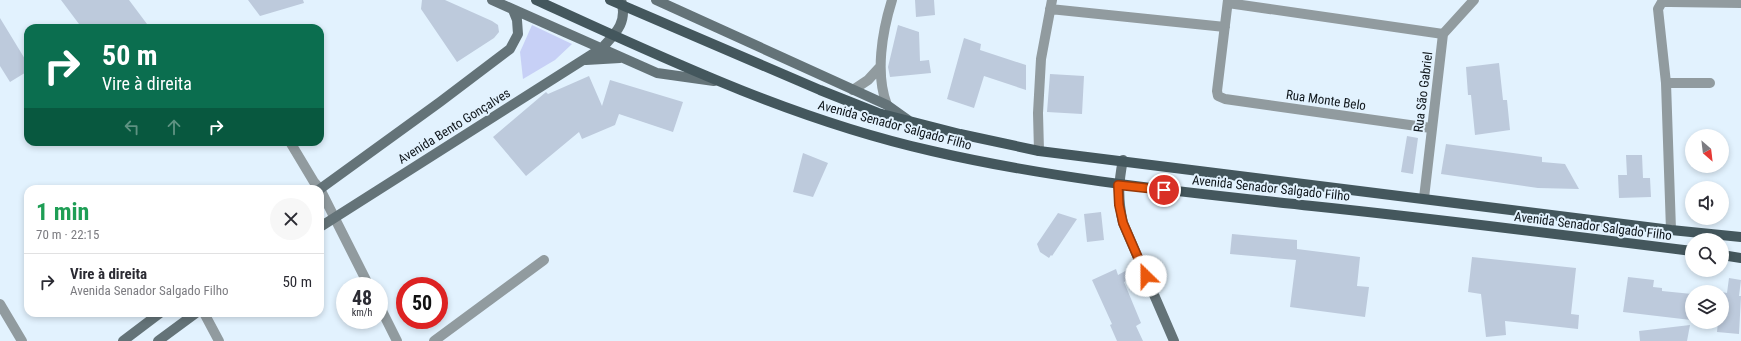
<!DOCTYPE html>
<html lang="pt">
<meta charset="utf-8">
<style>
:root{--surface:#fff;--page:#f7f7f7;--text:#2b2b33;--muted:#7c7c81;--line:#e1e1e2}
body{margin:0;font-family:"Roboto Condensed",sans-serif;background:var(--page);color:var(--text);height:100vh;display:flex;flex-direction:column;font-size:15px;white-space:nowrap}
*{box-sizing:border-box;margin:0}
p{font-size:13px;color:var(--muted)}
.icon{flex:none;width:22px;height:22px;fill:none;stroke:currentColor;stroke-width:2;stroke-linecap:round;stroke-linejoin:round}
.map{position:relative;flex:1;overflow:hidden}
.drawer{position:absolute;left:24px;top:185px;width:300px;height:132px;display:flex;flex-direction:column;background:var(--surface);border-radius:12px;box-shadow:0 2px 6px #0003}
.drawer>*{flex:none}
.guide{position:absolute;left:24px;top:24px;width:300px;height:122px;border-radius:12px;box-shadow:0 2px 6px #0003;background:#0b6e4f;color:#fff;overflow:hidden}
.needle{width:26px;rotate:152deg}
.tools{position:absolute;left:1685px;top:129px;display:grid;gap:8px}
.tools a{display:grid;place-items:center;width:44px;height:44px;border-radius:50%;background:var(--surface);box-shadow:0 2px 6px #0003;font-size:20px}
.speed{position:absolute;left:336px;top:277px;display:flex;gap:8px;font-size:20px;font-weight:700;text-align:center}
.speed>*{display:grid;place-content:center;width:52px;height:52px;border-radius:50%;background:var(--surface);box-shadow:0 2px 6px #0003;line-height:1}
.speed small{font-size:10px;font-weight:400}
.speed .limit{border:6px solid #d22;background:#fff;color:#111}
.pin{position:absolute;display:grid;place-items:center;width:34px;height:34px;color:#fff;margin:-17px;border:2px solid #fff;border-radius:50%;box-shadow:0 1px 4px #0007}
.me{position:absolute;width:44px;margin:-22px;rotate:337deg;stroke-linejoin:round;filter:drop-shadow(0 0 3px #0008)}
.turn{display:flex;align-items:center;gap:14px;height:84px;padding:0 12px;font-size:18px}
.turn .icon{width:52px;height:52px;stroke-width:2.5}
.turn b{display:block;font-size:28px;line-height:34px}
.lanes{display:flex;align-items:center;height:38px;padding:0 12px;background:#0003;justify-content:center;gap:20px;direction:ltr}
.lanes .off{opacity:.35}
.round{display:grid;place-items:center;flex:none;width:42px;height:42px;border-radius:21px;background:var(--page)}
.head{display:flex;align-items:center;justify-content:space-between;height:68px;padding:0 12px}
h1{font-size:24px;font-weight:700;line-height:30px;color:#1e9e55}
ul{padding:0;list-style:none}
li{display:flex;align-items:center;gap:12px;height:56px;padding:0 12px;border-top:1px solid var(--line)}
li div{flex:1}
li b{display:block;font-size:15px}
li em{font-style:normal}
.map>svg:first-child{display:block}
</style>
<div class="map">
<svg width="1741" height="341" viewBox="0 0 1741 341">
<rect width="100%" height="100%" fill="#e2f2fe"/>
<path fill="#c7d0f6" d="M532 25 572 44 555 60 523 79 520 52Z"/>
<path fill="#bdcadc" d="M61 0H129L150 28H82Z
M248 0H303L304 3 260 16Z
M422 0H445L492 21 498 25 499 32 494 38 457 62 421 9Z
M915 0H934L935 15 916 17Z
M0 18 28 64V71L10 82 0 66Z
M898 25 919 32 920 61 929 60 931 73 890 77 888 67Z
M964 38 981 44 980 50 1026 65V90L984 76 974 108 947 99Z
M1499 63 1503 100H1507L1510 130 1475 135 1471 95H1468L1466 67Z
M1050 74 1084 76 1082 114 1047 112Z
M589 76 602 106 610 80 683 102 673 132 619 114 615 125 582 139 579 132 526 176 493 137 546 92 548 94Z
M1407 136 1418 138 1413 174 1401 172Z
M1446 144 1542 157V162L1565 164 1579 189 1538 188 1441 174Z
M803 153 828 163 813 197 793 192Z
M1626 155H1642L1643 178H1650L1651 197 1619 198 1618 175H1627Z
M1101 212 1104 240 1087 242 1084 214Z
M1058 213 1077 219 1052 256 1051 255 1049 258 1040 252 1037 244Z
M1232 234 1297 240V249L1360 257 1357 286 1369 287 1365 317 1290 307 1296 260 1230 254Z
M1472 257 1576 268 1571 314 1579 315 1578 329 1505 321 1506 335 1486 337 1481 294 1468 292Z
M1116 269 1118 275 1127 270 1131 279 1124 282 1141 323 1136 326 1143 341H1117L1110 325 1112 324 1092 280Z
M1628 277 1654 280 1653 287 1662 288V291L1692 294 1691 320 1623 312Z
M1729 278 1741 280 1739 296H1741L1739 334 1717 332 1718 322H1722V292L1727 293Z
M1690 325 1687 341H1640L1639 331Z"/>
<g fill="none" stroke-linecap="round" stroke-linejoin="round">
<path stroke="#919b9f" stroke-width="10" d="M1228 0 1217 91 1218 96 1225 99 1431 128
M1228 3 1443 34
M1050 9 1225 27
M1666 83H1710
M853 90 868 80 880 67
M887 105C875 74 882 32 892 0
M290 142 314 182 320 189 369 286
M1039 151 1038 113 1041 59 1052 0
M1671 230 1666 83 1658 9 1662 2H1670L1741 3
M0 304 22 341
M379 305 397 341
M204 313 219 341
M434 341 544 260"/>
<path stroke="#919b9f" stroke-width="10" d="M1424 198 1443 34 1474 0"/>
<path stroke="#647378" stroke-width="10" d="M492 0 657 73 714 81
M656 0 887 105 908 120
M586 60 620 58
M1123 160C1118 184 1118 200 1123 223L1174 341
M320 189 440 102 510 49 518 34 517 20 513 10
M320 227 602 48C616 33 628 22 621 0
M123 341 160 313
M158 341 196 313"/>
<path stroke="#44575d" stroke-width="10" d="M536 0C665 59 794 120 932 151 1057 180 1185 192 1312 206 1438 219 1565 235 1692 251
M610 0 820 90 878 113 960 134 1039 151 1671 230 1741 237
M1722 255 1741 258"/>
</g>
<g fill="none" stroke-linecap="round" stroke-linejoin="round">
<g stroke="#983908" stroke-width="10">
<path id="route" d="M1146 276 1123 223 1119 205 1118 185 1164 190"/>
</g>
<use href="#route" stroke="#ea580c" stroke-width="7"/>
</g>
<g text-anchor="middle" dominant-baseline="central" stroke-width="4" stroke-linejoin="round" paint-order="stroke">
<g font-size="13" fill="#0d1419" stroke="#e2f2fe">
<text transform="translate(1423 92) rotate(-83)">Rua São Gabriel</text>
<text transform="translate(1326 100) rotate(8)">Rua Monte Belo</text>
<text transform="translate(895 125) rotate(15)">Avenida Senador Salgado Filho</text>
<text transform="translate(454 126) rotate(-32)">Avenida Bento Gonçalves</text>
<text transform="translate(1271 188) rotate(6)">Avenida Senador Salgado Filho</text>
<text transform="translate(1593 226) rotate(7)">Avenida Senador Salgado Filho</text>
</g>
</g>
</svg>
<div class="tools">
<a><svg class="needle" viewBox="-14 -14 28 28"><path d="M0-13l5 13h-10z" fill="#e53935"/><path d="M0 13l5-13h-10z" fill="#7c7c81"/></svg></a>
<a><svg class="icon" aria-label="sound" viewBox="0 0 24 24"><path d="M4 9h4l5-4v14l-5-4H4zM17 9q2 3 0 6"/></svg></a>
<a><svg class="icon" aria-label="search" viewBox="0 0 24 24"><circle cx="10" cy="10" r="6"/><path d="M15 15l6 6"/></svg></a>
<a><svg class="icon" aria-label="layers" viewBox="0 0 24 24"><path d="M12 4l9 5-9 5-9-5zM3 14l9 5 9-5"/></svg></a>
</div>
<div class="speed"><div>48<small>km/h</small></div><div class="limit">50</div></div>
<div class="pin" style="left:1164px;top:190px;background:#d93025"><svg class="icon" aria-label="arrive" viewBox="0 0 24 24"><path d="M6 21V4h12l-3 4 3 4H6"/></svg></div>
<svg class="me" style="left:1146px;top:276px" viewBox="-20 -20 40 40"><circle r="19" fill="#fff"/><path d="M0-13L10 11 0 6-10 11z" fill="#ea580c"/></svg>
<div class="guide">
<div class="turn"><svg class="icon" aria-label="right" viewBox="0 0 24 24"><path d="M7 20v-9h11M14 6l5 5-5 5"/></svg><div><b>50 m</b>Vire à direita</div></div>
<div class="lanes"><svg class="icon off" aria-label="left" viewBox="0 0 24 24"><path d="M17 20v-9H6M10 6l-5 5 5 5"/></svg><svg class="icon off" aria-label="ahead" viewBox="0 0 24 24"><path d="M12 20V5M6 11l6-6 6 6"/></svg><svg class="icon" aria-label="right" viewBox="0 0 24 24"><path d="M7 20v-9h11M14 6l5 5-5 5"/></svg></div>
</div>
<section class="drawer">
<div class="head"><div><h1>1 min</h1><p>70 m · 22:15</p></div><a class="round"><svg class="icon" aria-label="close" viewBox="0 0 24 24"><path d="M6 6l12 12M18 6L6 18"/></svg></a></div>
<ul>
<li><svg class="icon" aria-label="right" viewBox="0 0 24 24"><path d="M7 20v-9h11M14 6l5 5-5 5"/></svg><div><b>Vire à direita</b><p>Avenida Senador Salgado Filho</p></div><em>50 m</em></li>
</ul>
</section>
</div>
